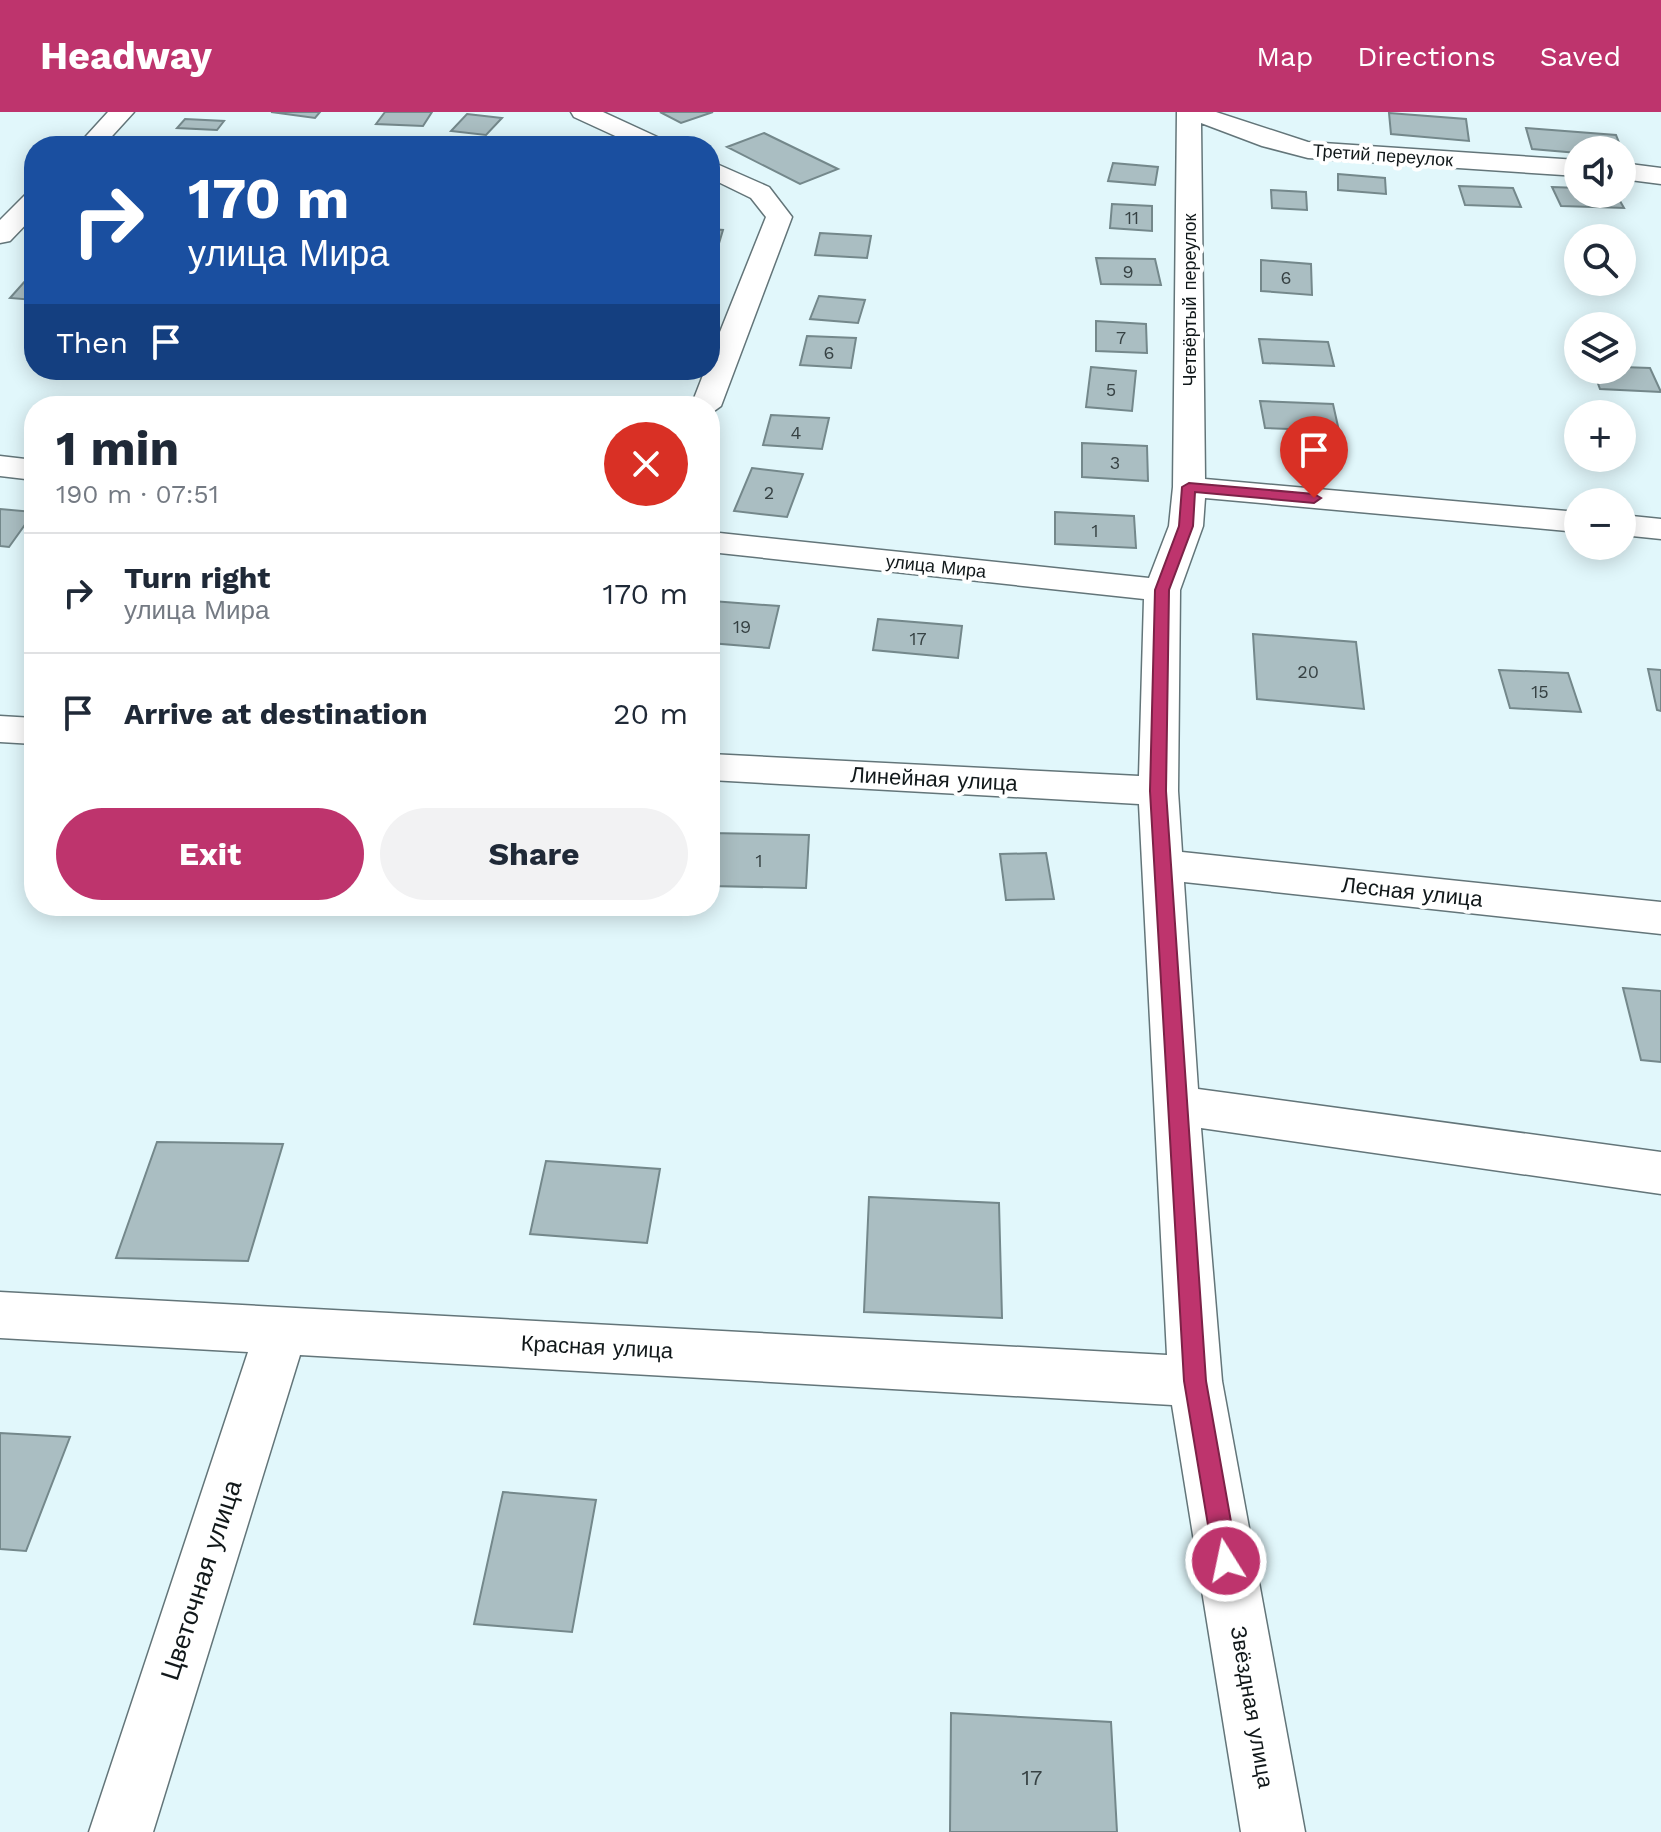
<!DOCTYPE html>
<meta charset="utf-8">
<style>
:root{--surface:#fff;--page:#f2f2f3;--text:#1f2937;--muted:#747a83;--line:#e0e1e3;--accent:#be346d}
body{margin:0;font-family:"Work Sans",sans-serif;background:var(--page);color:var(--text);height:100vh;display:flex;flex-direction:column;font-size:30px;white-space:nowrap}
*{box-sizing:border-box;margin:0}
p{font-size:26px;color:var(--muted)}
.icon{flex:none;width:44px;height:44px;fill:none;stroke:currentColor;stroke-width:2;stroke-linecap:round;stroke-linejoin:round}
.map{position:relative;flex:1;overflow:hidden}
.details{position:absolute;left:24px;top:284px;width:696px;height:520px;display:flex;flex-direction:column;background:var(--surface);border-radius:32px;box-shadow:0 4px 20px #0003}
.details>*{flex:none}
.top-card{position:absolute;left:24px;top:24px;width:696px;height:244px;border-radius:32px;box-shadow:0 4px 20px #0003;background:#1a4fa0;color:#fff;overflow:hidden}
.buttons{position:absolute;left:1564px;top:24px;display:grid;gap:16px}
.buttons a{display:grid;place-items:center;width:72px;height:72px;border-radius:50%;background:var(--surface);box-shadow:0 4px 20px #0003;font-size:40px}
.pin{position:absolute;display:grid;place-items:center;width:68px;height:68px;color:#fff;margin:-82px -34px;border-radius:50% 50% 50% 0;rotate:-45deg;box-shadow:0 0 8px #0007}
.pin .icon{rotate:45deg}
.me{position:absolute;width:88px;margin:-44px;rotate:350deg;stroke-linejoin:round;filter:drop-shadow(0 0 6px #0008)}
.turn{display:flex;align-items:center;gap:28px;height:168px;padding:0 32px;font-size:36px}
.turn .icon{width:104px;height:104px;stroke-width:2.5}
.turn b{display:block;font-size:56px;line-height:68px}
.then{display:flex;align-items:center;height:76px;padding:0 32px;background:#0003;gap:16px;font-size:30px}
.round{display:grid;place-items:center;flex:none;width:84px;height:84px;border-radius:42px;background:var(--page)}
.headline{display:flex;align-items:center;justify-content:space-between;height:136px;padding:0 32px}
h1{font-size:48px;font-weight:700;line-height:60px}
.primary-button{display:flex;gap:16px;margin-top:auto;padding:16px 32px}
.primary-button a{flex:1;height:92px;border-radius:48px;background:var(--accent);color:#fff;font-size:32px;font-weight:700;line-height:92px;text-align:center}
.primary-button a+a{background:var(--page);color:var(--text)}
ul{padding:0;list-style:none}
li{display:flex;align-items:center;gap:24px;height:120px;padding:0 32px;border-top:2px solid var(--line)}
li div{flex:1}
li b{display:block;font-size:30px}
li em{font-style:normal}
header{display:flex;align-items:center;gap:48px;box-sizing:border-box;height:112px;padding:0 40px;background:var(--accent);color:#fff}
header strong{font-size:38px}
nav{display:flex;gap:44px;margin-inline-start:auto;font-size:28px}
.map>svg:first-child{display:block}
</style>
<header>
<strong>Headway</strong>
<nav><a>Map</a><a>Directions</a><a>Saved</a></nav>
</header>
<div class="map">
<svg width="1661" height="1720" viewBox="0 0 1661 1720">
<rect width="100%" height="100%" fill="#e1f7fb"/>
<path fill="#aabec2" stroke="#74888b" stroke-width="2" d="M271 0H320L315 6Z
M385 0H432L423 14 376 12Z
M660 0H713L681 11Z
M1389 1 1466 7 1469 29 1391 22Z
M467 2 502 6 486 23 451 19Z
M185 7 224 9 217 18 177 16Z
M1526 16 1616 23 1622 38 1578 41 1532 37Z
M764 21 838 57 800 72 727 35Z
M1113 51 1158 55 1155 73 1108 69Z
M1338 62 1385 66 1386 82 1338 78Z
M1459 74 1513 76 1521 95 1465 93Z
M1552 75 1578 76V82H1616L1624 96 1561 94Z
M1271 78 1306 80 1307 98 1272 96Z
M1112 92 1152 94V119L1110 116Z
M710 117 723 118 717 138H710Z
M820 121 871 124 867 146 815 143Z
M1096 146 1155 147 1161 173 1101 172Z
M1261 148 1311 152 1312 183 1261 179Z
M26 168H34V188L10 186Z
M819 184 865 188 858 211 810 207Z
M1096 209 1146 212 1147 241 1096 239Z
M807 224 856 226 851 256 800 253Z
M1259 227 1328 230 1334 254 1263 251Z
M1091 255 1136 259 1132 299 1086 295Z
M1622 255 1650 256 1661 280 1600 277 1593 258H1622Z
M576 286 622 289 620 294H572Z
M1260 289 1333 292 1339 319 1265 316Z
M771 303 829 306 822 337 763 333Z
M1082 331 1147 334 1148 369 1082 365Z
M752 356 803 362 787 405 734 399Z
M0 397 34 400 9 435 0 434Z
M1055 400 1134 404 1136 436 1055 432Z
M712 489 779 494 769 536 710 531Z
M878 507 962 514 958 546 873 538Z
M1253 522 1356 530 1364 597 1257 587Z
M1648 557 1661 558V599L1657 598Z
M1499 558 1568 561 1581 600 1510 596Z
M710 721 809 723 806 776 710 774Z
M1046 741 1054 787 1006 788 1000 742Z
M1623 876 1661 879V950L1641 948Z
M157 1030 283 1032 248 1149 116 1146Z
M546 1049 660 1057 647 1131 530 1122Z
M869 1085 999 1091 1002 1206 864 1200Z
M0 1321 70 1325 26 1439 0 1437Z
M503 1380 596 1388 572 1520 474 1512Z
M951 1601 1111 1610 1117 1720H950Z"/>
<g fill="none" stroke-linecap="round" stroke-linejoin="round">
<g stroke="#637579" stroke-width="3">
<path id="minor" d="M108 0H134L103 34H77Z
M571 0H603L666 29 669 34H637L574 5Z
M1177 0H1216L1308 30 1578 48V64L1308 46 1262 34 1201 11 1205 367 1578 400V420L1205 386 1203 414 1180 478 1178 679 1182 740 1661 790V822L1184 770 1198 977 1661 1040V1082L1201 1016 1222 1269 1305 1720H1241L1172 1293 300 1243 153 1720H89L248 1240 0 1226V1180L1167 1243 1139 692 710 668V642L1139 664 1144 487 710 440V420L1149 466 1169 414 1173 375Z
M710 49 769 75 792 105 721 294 710 302V294H691L705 258H710V245L766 105 751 86 710 66Z
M1622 51 1661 56V72L1622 67Z
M34 81V104L10 129 0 131V108L25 83Z
M0 344 34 348V368L0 364Z
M1622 403 1661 407V427L1622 423Z
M0 604 34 606V632L0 630Z"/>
</g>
<use href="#minor" fill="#fff" fill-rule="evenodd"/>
</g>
<path fill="#be346d" stroke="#7c2247" stroke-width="2" d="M1189 371 1314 382 1321 386 1314 391 1195 380 1193 414 1169 478 1166 679 1206 1269 1238 1449 1235 1458 1226 1461 1218 1458 1214 1449 1184 1269 1150 679 1155 478 1179 414 1182 375Z"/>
<g text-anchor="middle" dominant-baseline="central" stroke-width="8" stroke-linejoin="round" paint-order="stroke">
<g font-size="18" fill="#11181a" stroke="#fff">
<text transform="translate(1383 43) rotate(4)">Третий переулок</text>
<text transform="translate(1189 188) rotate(-90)">Четвёртый переулок</text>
<text transform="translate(936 454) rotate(6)">улица Мира</text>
</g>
<g font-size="18" fill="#374244">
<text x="1132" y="105">11</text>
<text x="1128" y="159">9</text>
<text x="1286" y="165">6</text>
<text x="1121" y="225">7</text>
<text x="829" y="240">6</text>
<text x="1111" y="277">5</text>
<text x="796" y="320">4</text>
<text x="1115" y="350">3</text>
<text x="769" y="380">2</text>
<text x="1095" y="418">1</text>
<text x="742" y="514">19</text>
<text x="918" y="526">17</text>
<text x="1308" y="559">20</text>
<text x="1540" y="579">15</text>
<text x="759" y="748">1</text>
</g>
<g font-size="22" fill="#11181a" stroke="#fff">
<text transform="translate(934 667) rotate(3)">Линейная улица</text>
<text transform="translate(1412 780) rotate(6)">Лесная улица</text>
<text transform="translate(597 1235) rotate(3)">Красная улица</text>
<text transform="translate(1252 1595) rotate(80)">Звёздная улица</text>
</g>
<g font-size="22" fill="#374244">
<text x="1032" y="1665">17</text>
</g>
<g font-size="26" fill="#11181a" stroke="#fff">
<text transform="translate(201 1468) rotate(-72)">Цветочная улица</text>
</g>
</g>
</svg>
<div class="buttons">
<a><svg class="icon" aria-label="sound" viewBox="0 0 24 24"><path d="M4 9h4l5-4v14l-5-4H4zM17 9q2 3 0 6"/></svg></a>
<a><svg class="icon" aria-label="search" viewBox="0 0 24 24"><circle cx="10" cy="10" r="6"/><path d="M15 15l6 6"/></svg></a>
<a><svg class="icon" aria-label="layers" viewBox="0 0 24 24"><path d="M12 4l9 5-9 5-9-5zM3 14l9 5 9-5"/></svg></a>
<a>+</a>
<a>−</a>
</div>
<div class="pin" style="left:1314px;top:386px;background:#d93025"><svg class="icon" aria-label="arrive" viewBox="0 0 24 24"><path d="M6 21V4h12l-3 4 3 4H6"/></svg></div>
<svg class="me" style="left:1226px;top:1449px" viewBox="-20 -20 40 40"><circle r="17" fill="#be346d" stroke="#fff" stroke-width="3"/><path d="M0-11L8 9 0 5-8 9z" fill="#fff"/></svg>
<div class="top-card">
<div class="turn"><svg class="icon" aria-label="right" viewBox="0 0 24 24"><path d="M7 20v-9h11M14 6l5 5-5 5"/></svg><div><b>170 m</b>улица Мира</div></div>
<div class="then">Then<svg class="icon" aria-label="arrive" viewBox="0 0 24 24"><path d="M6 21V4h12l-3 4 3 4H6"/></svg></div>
</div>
<section class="details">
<div class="headline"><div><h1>1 min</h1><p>190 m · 07:51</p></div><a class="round" style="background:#d93025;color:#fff"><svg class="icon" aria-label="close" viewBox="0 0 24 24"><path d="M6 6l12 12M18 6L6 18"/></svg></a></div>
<ul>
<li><svg class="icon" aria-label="right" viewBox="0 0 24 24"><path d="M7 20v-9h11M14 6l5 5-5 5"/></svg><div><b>Turn right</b><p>улица Мира</p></div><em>170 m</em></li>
<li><svg class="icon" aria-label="arrive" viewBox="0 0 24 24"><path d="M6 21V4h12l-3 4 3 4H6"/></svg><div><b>Arrive at destination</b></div><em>20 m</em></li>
</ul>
<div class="primary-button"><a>Exit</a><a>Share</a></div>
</section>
</div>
